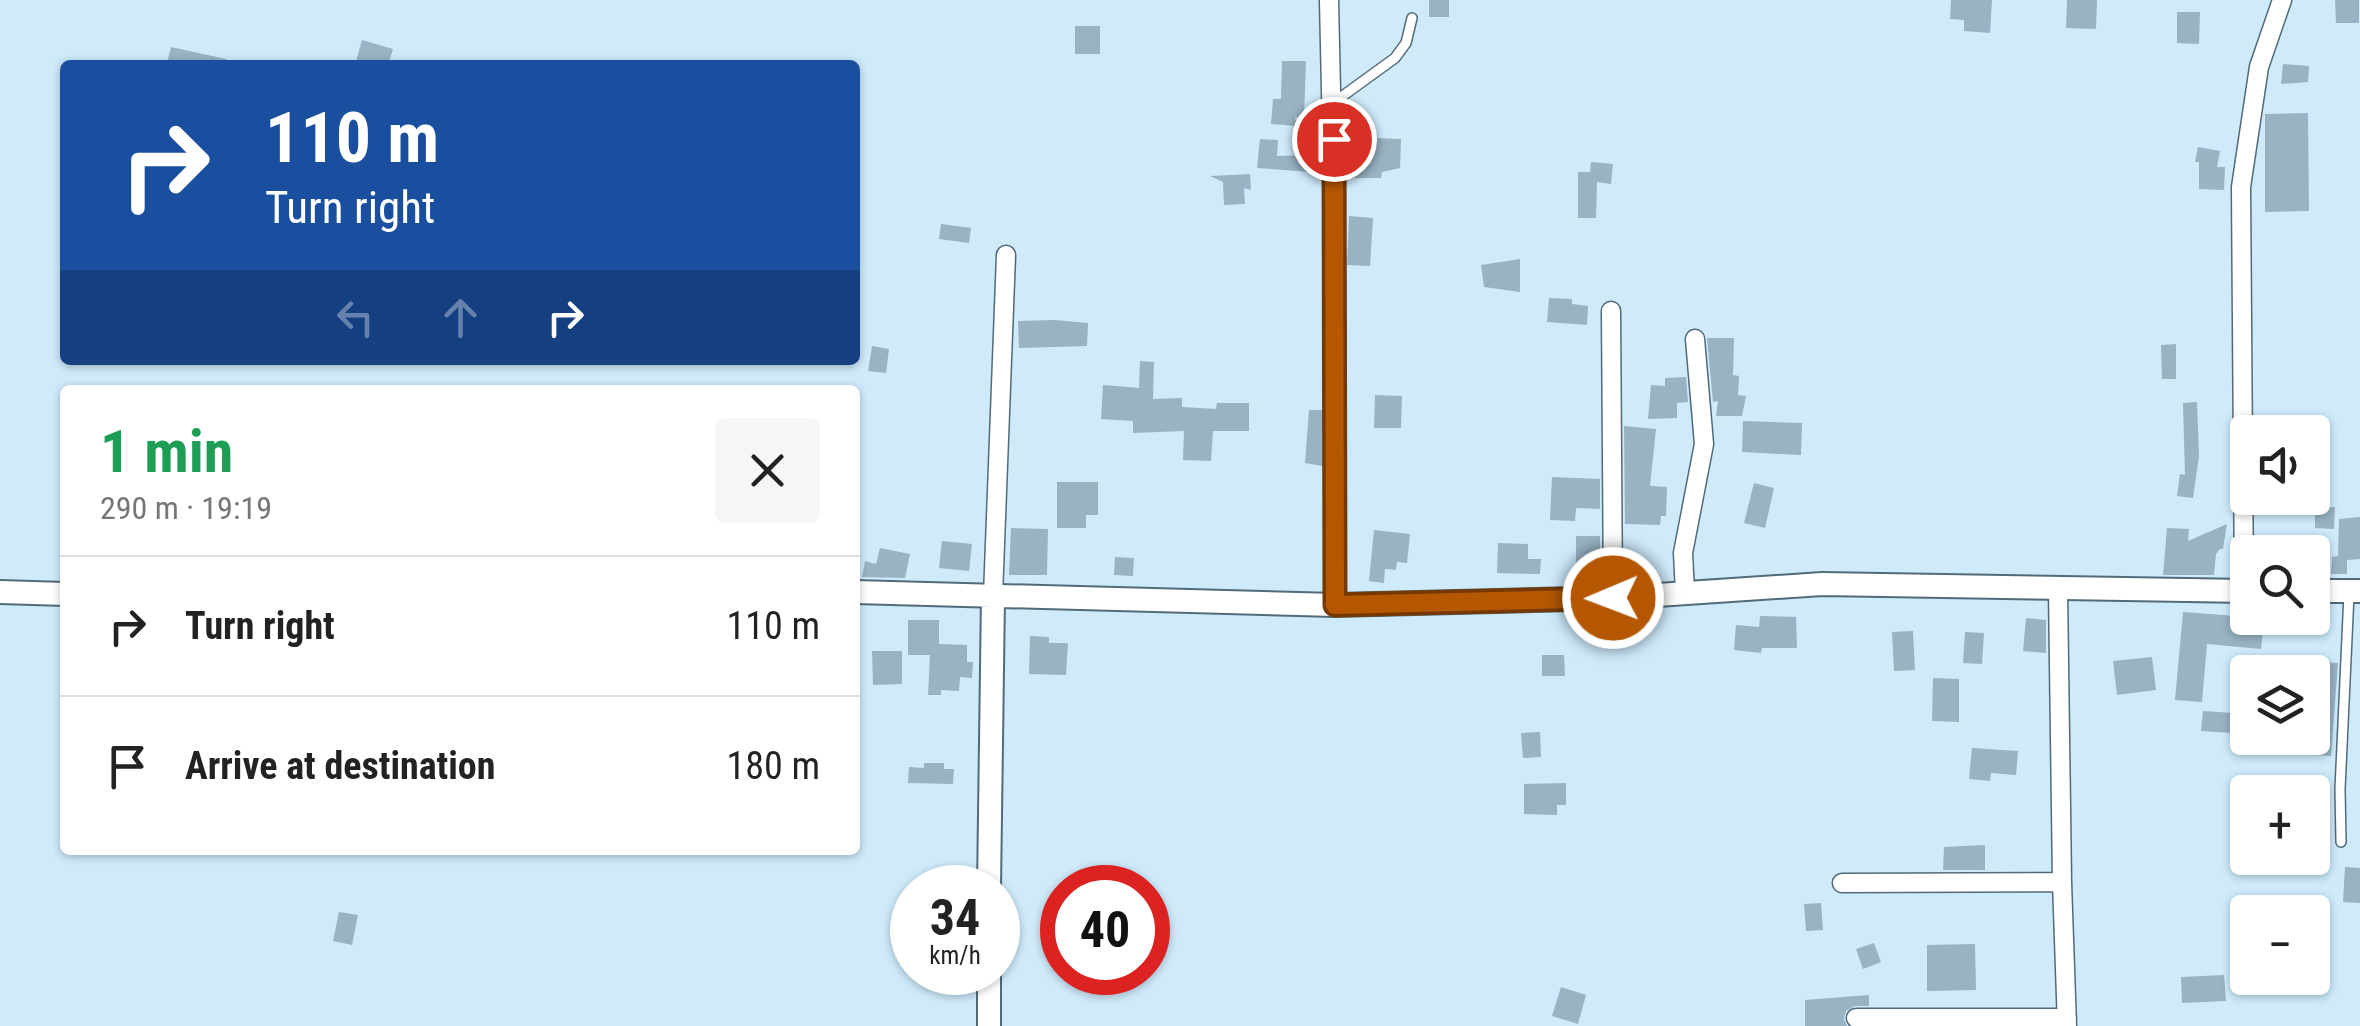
<!DOCTYPE html>
<meta charset="utf-8">
<style>
:root{--surface:#fff;--page:#f6f6f6;--text:#222;--muted:#767676;--line:#e0e0e0}
body{margin:0;font-family:"Roboto Condensed",sans-serif;background:var(--page);color:var(--text);height:100vh;display:flex;flex-direction:column;font-size:38px;white-space:nowrap}
*{box-sizing:border-box;margin:0}
p{font-size:32px;color:var(--muted)}
.icon{flex:none;width:55px;height:55px;fill:none;stroke:currentColor;stroke-width:2;stroke-linecap:round;stroke-linejoin:round}
.map{position:relative;flex:1;overflow:hidden}
.drawer{position:absolute;left:60px;top:385px;width:800px;height:470px;display:flex;flex-direction:column;background:var(--surface);border-radius:10px;box-shadow:0 2px 8px #0004}
.drawer>*{flex:none}
.top-card{position:absolute;left:60px;top:60px;width:800px;height:305px;border-radius:10px;box-shadow:0 2px 8px #0004;background:#1a4fa0;color:#fff;overflow:hidden}
.tools{position:absolute;left:2230px;top:415px;display:grid;gap:20px}
.tools a{display:grid;place-items:center;width:100px;height:100px;border-radius:10px;background:var(--surface);box-shadow:0 2px 8px #0004;font-size:50px}
.speed{position:absolute;left:890px;top:865px;display:flex;gap:20px;font-size:50px;font-weight:700;text-align:center}
.speed>*{display:grid;place-content:center;width:130px;height:130px;border-radius:50%;background:var(--surface);box-shadow:0 2px 8px #0004;line-height:1}
.speed small{font-size:25px;font-weight:400}
.speed .limit{border:15px solid #d22;background:#fff;color:#111}
.pin{position:absolute;display:grid;place-items:center;width:85px;height:85px;color:#fff;margin:-42px;border:5px solid #fff;border-radius:50%;box-shadow:0 2px 10px #0007}
.me{position:absolute;width:110px;margin:-55px;rotate:269deg;stroke-linejoin:round;filter:drop-shadow(0 0 8px #0008)}
.turn{display:flex;align-items:center;gap:35px;height:210px;padding:0 40px;font-size:45px}
.turn .icon{width:130px;height:130px;stroke-width:2.5}
.turn b{display:block;font-size:70px;line-height:85px}
.lanes{display:flex;align-items:center;height:95px;padding:0 40px;background:#0003;justify-content:center;gap:50px;direction:ltr}
.lanes .off{opacity:.35}
.round{display:grid;place-items:center;flex:none;width:105px;height:105px;border-radius:10px;background:var(--page)}
.summary{display:flex;align-items:center;justify-content:space-between;height:170px;padding:0 40px}
h1{font-size:60px;font-weight:700;line-height:75px;color:#1e9e55}
ul{padding:0;list-style:none}
li{display:flex;align-items:center;gap:30px;height:140px;padding:0 40px;border-top:2px solid var(--line)}
li div{flex:1}
li b{display:block;font-size:38px}
li em{font-style:normal}
.map>svg:first-child{display:block}
</style>
<div class="map">
<svg width="2360" height="1026" viewBox="0 0 2360 1026">
<rect width="100%" height="100%" fill="#ceeafb"/>
<path fill="#98b3c3" d="M1429 0H1449V17H1429Z
M1951 0H1992L1990 33 1964 31V20L1950 19Z
M2067 0H2097L2096 29 2066 28Z
M2335 0H2359V23H2336Z
M2177 12H2200L2199 44 2177 43Z
M1075 26H1100V54H1075Z
M362 40 393 49 388 65H355Z
M171 47 226 59V65L167 63Z
M1282 61H1306L1304 118 1295 117 1297 126 1271 124 1273 99H1281Z
M2283 64 2309 66 2308 82 2281 84Z
M2308 113 2309 211 2265 212V114Z
M1348 137 1401 139 1400 168 1382 172 1381 178H1347Z
M1260 139 1278 140 1277 156 1311 155V172L1257 168Z
M2198 147 2220 151 2217 167H2225L2224 190 2199 189V162H2195Z
M1591 162 1613 164 1611 184 1597 182 1596 218H1578V172H1590Z
M1250 174 1251 190 1244 188 1245 204 1224 205 1223 182 1210 176Z
M1349 216 1373 218 1370 266 1347 265Z
M941 224 971 228 969 243 939 239Z
M1520 259V292L1484 287 1481 265Z
M1549 298 1572 299V304L1588 306 1587 325 1547 322Z
M1055 320 1088 323 1087 346 1019 348 1018 321Z
M1707 338H1734L1733 375 1739 376 1738 395 1746 396 1742 416H1716L1718 401 1713 402Z
M2176 344V379H2162L2161 345Z
M872 346 889 349 886 373 868 371Z
M1140 361 1154 362 1153 399 1182 398V407L1216 409 1217 403H1249V431H1213L1211 461 1183 460 1184 431 1133 433V421L1101 419 1103 385 1139 388Z
M1686 377 1688 402 1677 403V418L1648 419 1651 385 1665 386V378Z
M1375 395 1402 396 1401 428H1374Z
M2197 402 2199 456 2193 498 2177 496 2180 474 2185 475 2183 403Z
M1309 410H1323V466L1305 463Z
M1743 421 1802 423 1801 455 1742 452Z
M1624 426 1656 429 1650 486 1667 487 1666 516H1661L1660 525 1625 524Z
M1552 477 1600 479V509L1576 508 1575 521 1550 520Z
M1057 482H1098V515H1086V528H1057Z
M1754 483 1774 488 1765 528 1744 523Z
M2315 507H2335L2334 529 2315 528Z
M2360 517V559L2347 560V574H2331L2332 557 2338 556 2339 519Z
M2227 524 2223 549H2220L2216 554 2214 575H2163L2167 528 2189 529 2188 541Z
M1011 528 1048 529 1047 575H1009Z
M1374 530 1410 534 1407 563 1397 562 1396 570 1385 569 1384 583 1369 581Z
M1576 536H1600V572H1576Z
M942 541 972 544 969 571 939 568Z
M1498 543 1528 544V559H1541L1540 574 1497 573Z
M880 548 910 554 905 578 862 577 865 561 876 564Z
M1115 557 1134 558 1133 576 1114 575Z
M2183 612 2264 618 2261 649 2207 644 2202 702 2175 700Z
M1760 616 1796 617 1797 648H1762L1761 653 1734 650 1736 625 1759 627Z
M2026 618 2046 620V653L2023 651Z
M908 620H939V644L967 645V662H973L972 678 960 677 959 691 941 690V695H928L930 655H908Z
M1913 631 1915 670 1894 671 1892 632Z
M1965 632 1984 633 1982 664 1963 663Z
M1030 636 1049 637V643H1068L1066 675 1029 674Z
M872 651H902V684L873 685Z
M1542 655H1564L1565 676H1542Z
M2152 657 2156 690 2117 695 2113 661Z
M2305 661 2338 663 2331 756 2297 754 2298 738H2312V672H2304Z
M1933 678 1959 679V722L1932 721Z
M2203 711 2234 713 2232 733 2201 731Z
M1540 732 1541 757 1523 758 1521 733Z
M1972 748 2018 751 2016 775 1991 773 1990 781 1969 779Z
M924 763H944V769H954L953 784 908 783 909 767 924 768Z
M1566 783V805H1557V815L1524 814V784Z
M1985 845V870H1943L1944 847Z
M2345 867 2360 868V903L2343 902Z
M1821 903 1823 930 1806 931 1804 904Z
M339 912 358 915 352 945 333 941Z
M1874 943 1881 962 1863 969 1856 949Z
M1975 944 1976 990 1927 991V945Z
M2224 975 2226 1001 2182 1003 2181 977Z
M1561 987 1586 995 1578 1024 1552 1016Z
M1869 995V1006H1855L1846 1011 1844 1019 1847 1026H1805V1000Z"/>
<g fill="none" stroke-linecap="round" stroke-linejoin="round">
<g stroke="#526b79" stroke-width="12">
<path id="service" d="M1333 103 1395 58 1406 43 1412 18
M2341 842 2340 789 2349 594"/>
</g>
<g stroke="#526b79" stroke-width="21">
<path id="minor" d="M1329 0 1336 319 1335 605
M1611 311 1613 598
M2058 590 2062 882 2067 1026
M2244 591 2241 187 2259 67 2282 0
M1685 593 1683 553 1704 444 1695 339
M993 596 1006 255
M1842 883 2062 882
M1856 1018H2067"/>
</g>
<g stroke="#526b79" stroke-width="26">
<path id="tertiary" d="M2312 591H2360
M0 592 65 594
M855 592 1335 605 1613 598 1822 584 2248 591
M989 888 993 596
M989 972V1026"/>
</g>
<use href="#service" stroke="#fff" stroke-width="9"/>
<use href="#minor" stroke="#fff" stroke-width="18"/>
<use href="#tertiary" stroke="#fff" stroke-width="22"/>
</g>
<g fill="none" stroke-linecap="round" stroke-linejoin="round">
<g stroke="#753900" stroke-width="25">
<path id="route" d="M1334 139 1335 605 1613 598"/>
</g>
<use href="#route" stroke="#b45700" stroke-width="18"/>
</g>
</svg>
<div class="tools">
<a><svg class="icon" aria-label="sound" viewBox="0 0 24 24"><path d="M4 9h4l5-4v14l-5-4H4zM17 9q2 3 0 6"/></svg></a>
<a><svg class="icon" aria-label="search" viewBox="0 0 24 24"><circle cx="10" cy="10" r="6"/><path d="M15 15l6 6"/></svg></a>
<a><svg class="icon" aria-label="layers" viewBox="0 0 24 24"><path d="M12 4l9 5-9 5-9-5zM3 14l9 5 9-5"/></svg></a>
<a>+</a>
<a>−</a>
</div>
<div class="speed"><div>34<small>km/h</small></div><div class="limit">40</div></div>
<div class="pin" style="left:1334px;top:139px;background:#d93025"><svg class="icon" aria-label="arrive" viewBox="0 0 24 24"><path d="M6 21V4h12l-3 4 3 4H6"/></svg></div>
<svg class="me" style="left:1613px;top:598px" viewBox="-20 -20 40 40"><circle r="17" fill="#b45700" stroke="#fff" stroke-width="3"/><path d="M0-11L8 9 0 5-8 9z" fill="#fff"/></svg>
<div class="top-card">
<div class="turn"><svg class="icon" aria-label="right" viewBox="0 0 24 24"><path d="M7 20v-9h11M14 6l5 5-5 5"/></svg><div><b>110 m</b>Turn right</div></div>
<div class="lanes"><svg class="icon off" aria-label="left" viewBox="0 0 24 24"><path d="M17 20v-9H6M10 6l-5 5 5 5"/></svg><svg class="icon off" aria-label="ahead" viewBox="0 0 24 24"><path d="M12 20V5M6 11l6-6 6 6"/></svg><svg class="icon" aria-label="right" viewBox="0 0 24 24"><path d="M7 20v-9h11M14 6l5 5-5 5"/></svg></div>
</div>
<section class="drawer">
<div class="summary"><div><h1>1 min</h1><p>290 m · 19:19</p></div><a class="round"><svg class="icon" aria-label="close" viewBox="0 0 24 24"><path d="M6 6l12 12M18 6L6 18"/></svg></a></div>
<ul>
<li><svg class="icon" aria-label="right" viewBox="0 0 24 24"><path d="M7 20v-9h11M14 6l5 5-5 5"/></svg><div><b>Turn right</b></div><em>110 m</em></li>
<li><svg class="icon" aria-label="arrive" viewBox="0 0 24 24"><path d="M6 21V4h12l-3 4 3 4H6"/></svg><div><b>Arrive at destination</b></div><em>180 m</em></li>
</ul>
</section>
</div>
